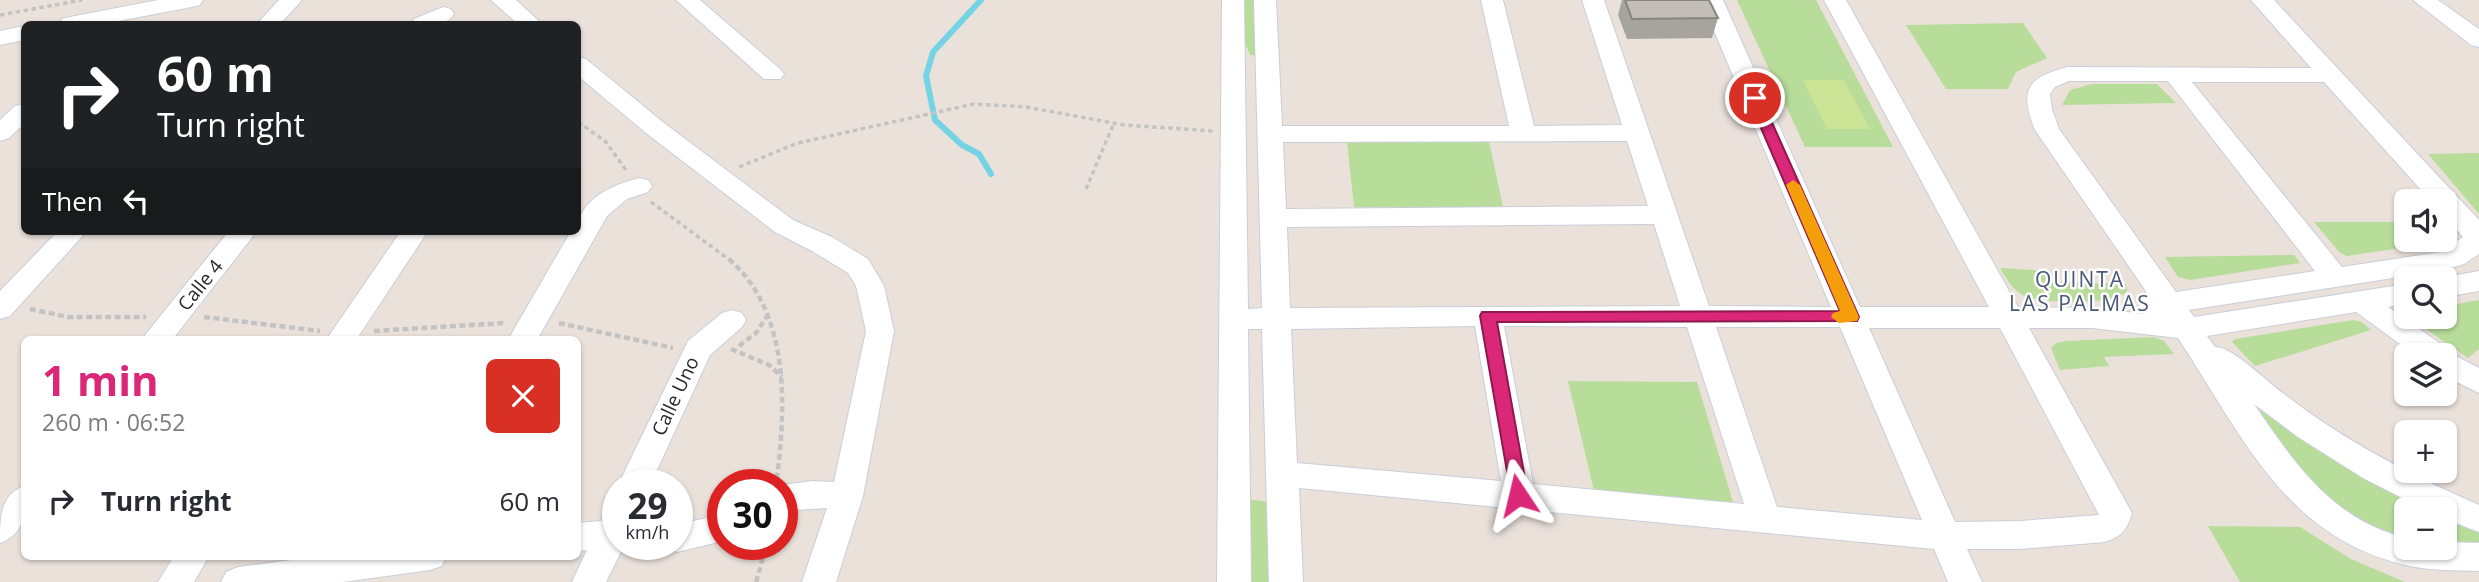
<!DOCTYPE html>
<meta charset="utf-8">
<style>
:root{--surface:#fff;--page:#f2f2f3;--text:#2b2b33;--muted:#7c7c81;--accent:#db2777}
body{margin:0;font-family:"Open Sans",sans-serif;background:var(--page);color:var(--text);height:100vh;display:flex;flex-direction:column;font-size:26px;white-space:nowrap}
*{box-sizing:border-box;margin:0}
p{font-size:23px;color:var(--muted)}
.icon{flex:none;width:38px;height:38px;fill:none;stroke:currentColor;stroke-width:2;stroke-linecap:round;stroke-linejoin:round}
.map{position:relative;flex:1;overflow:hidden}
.drawer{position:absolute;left:21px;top:336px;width:560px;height:224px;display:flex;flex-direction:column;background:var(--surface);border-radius:10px;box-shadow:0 2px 5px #0004}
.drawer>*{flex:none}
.top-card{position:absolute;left:21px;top:21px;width:560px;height:214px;border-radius:10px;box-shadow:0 2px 5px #0004;background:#202124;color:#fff;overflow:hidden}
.fabs{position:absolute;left:2394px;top:189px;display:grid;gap:14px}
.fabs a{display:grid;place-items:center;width:63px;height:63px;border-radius:10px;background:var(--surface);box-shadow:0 2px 5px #0004;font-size:35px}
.speed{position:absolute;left:602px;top:469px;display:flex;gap:14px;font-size:35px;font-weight:700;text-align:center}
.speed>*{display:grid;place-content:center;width:91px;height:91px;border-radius:50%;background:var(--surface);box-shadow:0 2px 5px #0004;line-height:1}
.speed small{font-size:18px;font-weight:400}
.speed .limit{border:10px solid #d22;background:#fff;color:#111}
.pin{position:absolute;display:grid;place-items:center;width:60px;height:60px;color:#fff;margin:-30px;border:4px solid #fff;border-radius:50%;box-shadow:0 2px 7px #0007}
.me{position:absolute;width:77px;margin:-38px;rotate:350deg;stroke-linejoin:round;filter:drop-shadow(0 0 5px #0008)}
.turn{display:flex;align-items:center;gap:24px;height:147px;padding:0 21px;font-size:32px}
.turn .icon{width:91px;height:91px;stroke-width:2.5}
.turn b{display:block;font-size:49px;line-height:60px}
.then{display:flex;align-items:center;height:66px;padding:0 21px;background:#0003;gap:14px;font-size:26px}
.round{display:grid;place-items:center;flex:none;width:74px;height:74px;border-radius:10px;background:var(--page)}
.head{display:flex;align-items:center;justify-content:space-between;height:119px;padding:0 21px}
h1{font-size:42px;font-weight:700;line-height:52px;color:var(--accent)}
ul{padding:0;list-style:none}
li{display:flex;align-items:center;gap:21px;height:91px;padding:0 21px}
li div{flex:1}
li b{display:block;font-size:26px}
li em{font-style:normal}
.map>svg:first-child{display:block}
</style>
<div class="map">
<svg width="2479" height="582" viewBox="0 0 2479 582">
<rect width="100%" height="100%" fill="#eae1db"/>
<path fill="#b8dd9a" d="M1240 0H1257L1256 56 1250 55 1241 33Z
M1737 0H1816L1893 147H1805Z
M2023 23 2047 58 2016 72 2008 89H1946L1906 25Z
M2092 84H2157L2176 103 2062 105 2070 90Z
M1489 141 1503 207H1354L1347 142Z
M2479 153V214L2428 154Z
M2314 222H2406V240H2433L2421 245 2347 256 2340 253Z
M2294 255 2300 263 2190 280 2178 277 2165 257Z
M2000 268 2050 271 2057 282 2126 284 2127 291C2116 305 2042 304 2025 296 2012 290 2007 279 2000 268Z
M2479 300V349L2468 358 2408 317H2445V306Z
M2353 320 2362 322 2371 330 2255 366 2232 342 2235 339Z
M2154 337 2164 341 2174 354 2104 357 2109 366 2060 370 2051 348 2056 343 2066 341Z
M1568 381 1697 382 1733 502 1594 491Z
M2262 409 2383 484 2432 509H2406V537L2353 520 2302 477 2260 412Z
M1246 499 1270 502 1272 582H1246Z
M2445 516 2479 530V546L2445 542Z
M2208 526 2300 527 2351 559 2405 582H2240Z"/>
<path fill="#cbe496" d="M1803 80H1844L1870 129H1827Z"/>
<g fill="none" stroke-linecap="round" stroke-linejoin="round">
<path stroke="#74d4e5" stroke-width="6" d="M981 0 933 52 926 76 935 120 962 145 979 154 991 174"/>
<g stroke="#c9ced9" stroke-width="2">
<path id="minor" d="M158 0H203L200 5 192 7 102 24H59L62 19 70 17Z
M279 0H302L280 24H257Z
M491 0H516L542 24H518Z
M676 0H700L780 69 784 74 780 79H764Z
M1222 0H1244L1248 309 1262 308 1254 0H1276L1282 126H1509L1481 0H1503L1534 126 1622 125 1582 0H1604L1709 306 1831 307 1701 0H1723L1860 307H1989L1824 0H1846L2018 307 2092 308 2145 314 2139 306 2143 299 2150 297 2035 130C2019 90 2027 77 2068 67L2311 68 2251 0H2274L2479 220V254L2464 264 2444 270 2189 310 2194 317 2406 284V304L2388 307 2445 347 2448 352 2479 368V393L2445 376V355H2415L2356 312 2207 336 2215 347C2232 346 2268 383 2284 394 2343 440 2410 475 2479 505V532L2445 519V509H2424L2363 478 2298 437 2254 404C2295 464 2331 519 2406 538V548H2445V542L2479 543V571C2456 570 2432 571 2410 566 2286 540 2242 435 2178 338L2092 328H2029L2132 513C2127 530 2122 536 2105 542L2020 549H1967L1982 582H1948L1934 549 1299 488 1303 582H1269L1262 329H1248L1251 582H1217ZM2069 81H2168L2315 271 2176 292 2059 129 2052 109 2050 94 2055 87ZM2192 82H2324L2431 201H2445V216L2463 237 2441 252 2342 267ZM1627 141 1648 206 1286 209 1283 142ZM1654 224 1680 306 1290 308 1287 227ZM1475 326 1501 481 1297 463 1291 329ZM1504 326 1687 327 1744 504 1533 484ZM1716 327H1840L1922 520 1777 507ZM1869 328H2000L2099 515 2020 521 1955 522Z
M2413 0H2438L2479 29V47L2471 45Z
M443 7 451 9 454 14C445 28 425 25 411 24L414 19Z
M24 26V40L0 45V31Z
M578 57 586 59 664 123 793 220 832 237 868 259 884 286 894 331 863 496 836 582H802L827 508 782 511V485L813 481 834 482 866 331 856 286 848 273 812 251 775 232 646 133 578 76Z
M24 104V124L9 138 0 141V120L15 106Z
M639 178 648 180 652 186 648 192 627 199 607 216 537 340H508L571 231H578C578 199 612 185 639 178Z
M58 231H87L10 316 0 319V291Z
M229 231H257L172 340H141Z
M401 231H428L356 340H326Z
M2479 271V291L2445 297V278H2441Z
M732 310 742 313 746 320 742 327 710 355 650 485H618L688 341 722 313Z
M24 486C26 510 27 533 0 543 0 518 0 495 24 486Z
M618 506V544H625L606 582H572L587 550 578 551V523L601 521 606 509Z
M723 510V541L677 552 665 548 664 544H677V524L703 519Z
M174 556H209L194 582H158Z
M321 556H446L442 566 430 570 343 582H221L226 572 238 567Z"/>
</g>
<path stroke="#c3c3c3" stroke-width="3.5" stroke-dasharray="4.5 3.5" stroke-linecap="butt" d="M0 15 82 0
M578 122 605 141 626 170
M739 167 798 143 974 104 1026 107 1124 125 1213 131
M1086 189 1114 123
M651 202 731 261"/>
<path stroke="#c3c3c3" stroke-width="4.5" stroke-dasharray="6 3.5" stroke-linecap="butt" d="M729 259C790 313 786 404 777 478
M30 309 68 317H146
M204 317 320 331
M559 323 673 348
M374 331 505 323
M739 346 756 333 768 315
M731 349 769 365 782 377
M756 582 767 544"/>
<use href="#minor" fill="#fff" fill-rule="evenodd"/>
</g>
<path fill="#a7a39d" d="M1622 0H1709L1718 18 1712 38 1627 39 1618 15Z"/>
<path fill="#c2bdb6" stroke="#88847f" stroke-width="2" d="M1625 0H1709L1718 18 1632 19Z"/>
<path fill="#db2777" stroke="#8e194d" stroke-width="2" d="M1755 93 1761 98 1859 317 1857 321 1497 322 1528 495 1525 500 1518 502 1512 500 1480 316 1482 312 1840 311 1748 98Z"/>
<path fill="#f59e0b" d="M1793 180 1800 185 1859 317 1857 321 1839 323 1831 317 1833 313 1840 311 1786 185Z"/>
<g text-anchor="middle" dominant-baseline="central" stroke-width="5" stroke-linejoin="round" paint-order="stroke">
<g font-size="19" fill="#282828" stroke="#fff">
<text transform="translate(200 285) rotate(-51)">Calle 4</text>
<text transform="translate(675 396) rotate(-65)">Calle Uno</text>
</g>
<g font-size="21" letter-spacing="2" fill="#4c5875" stroke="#fff">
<text x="2080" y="279">QUINTA<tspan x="2080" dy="24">LAS PALMAS</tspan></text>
</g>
</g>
</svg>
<div class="fabs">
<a><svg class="icon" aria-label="sound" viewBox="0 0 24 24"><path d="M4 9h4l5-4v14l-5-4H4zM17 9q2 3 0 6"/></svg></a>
<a><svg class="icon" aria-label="search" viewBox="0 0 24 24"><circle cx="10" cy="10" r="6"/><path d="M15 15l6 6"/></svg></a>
<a><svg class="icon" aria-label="layers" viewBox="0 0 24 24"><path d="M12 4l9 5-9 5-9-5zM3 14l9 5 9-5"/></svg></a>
<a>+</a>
<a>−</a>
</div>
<div class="speed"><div>29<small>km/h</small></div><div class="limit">30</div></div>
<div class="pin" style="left:1755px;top:98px;background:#d93025"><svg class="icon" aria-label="arrive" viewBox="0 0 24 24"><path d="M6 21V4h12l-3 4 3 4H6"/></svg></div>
<svg class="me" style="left:1518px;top:495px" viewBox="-20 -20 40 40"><path d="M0-17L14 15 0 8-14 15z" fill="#db2777" stroke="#fff" stroke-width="4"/></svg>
<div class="top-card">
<div class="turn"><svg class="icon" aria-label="right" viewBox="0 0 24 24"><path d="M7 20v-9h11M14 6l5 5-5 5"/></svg><div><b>60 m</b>Turn right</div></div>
<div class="then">Then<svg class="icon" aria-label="left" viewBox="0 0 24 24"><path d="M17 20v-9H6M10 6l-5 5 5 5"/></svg></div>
</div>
<section class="drawer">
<div class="head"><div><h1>1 min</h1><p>260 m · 06:52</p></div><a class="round" style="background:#d93025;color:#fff"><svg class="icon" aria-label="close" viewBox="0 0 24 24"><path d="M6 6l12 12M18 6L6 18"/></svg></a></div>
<ul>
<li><svg class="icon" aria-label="right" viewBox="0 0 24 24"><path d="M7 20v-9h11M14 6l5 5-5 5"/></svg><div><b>Turn right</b></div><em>60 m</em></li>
</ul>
</section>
</div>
